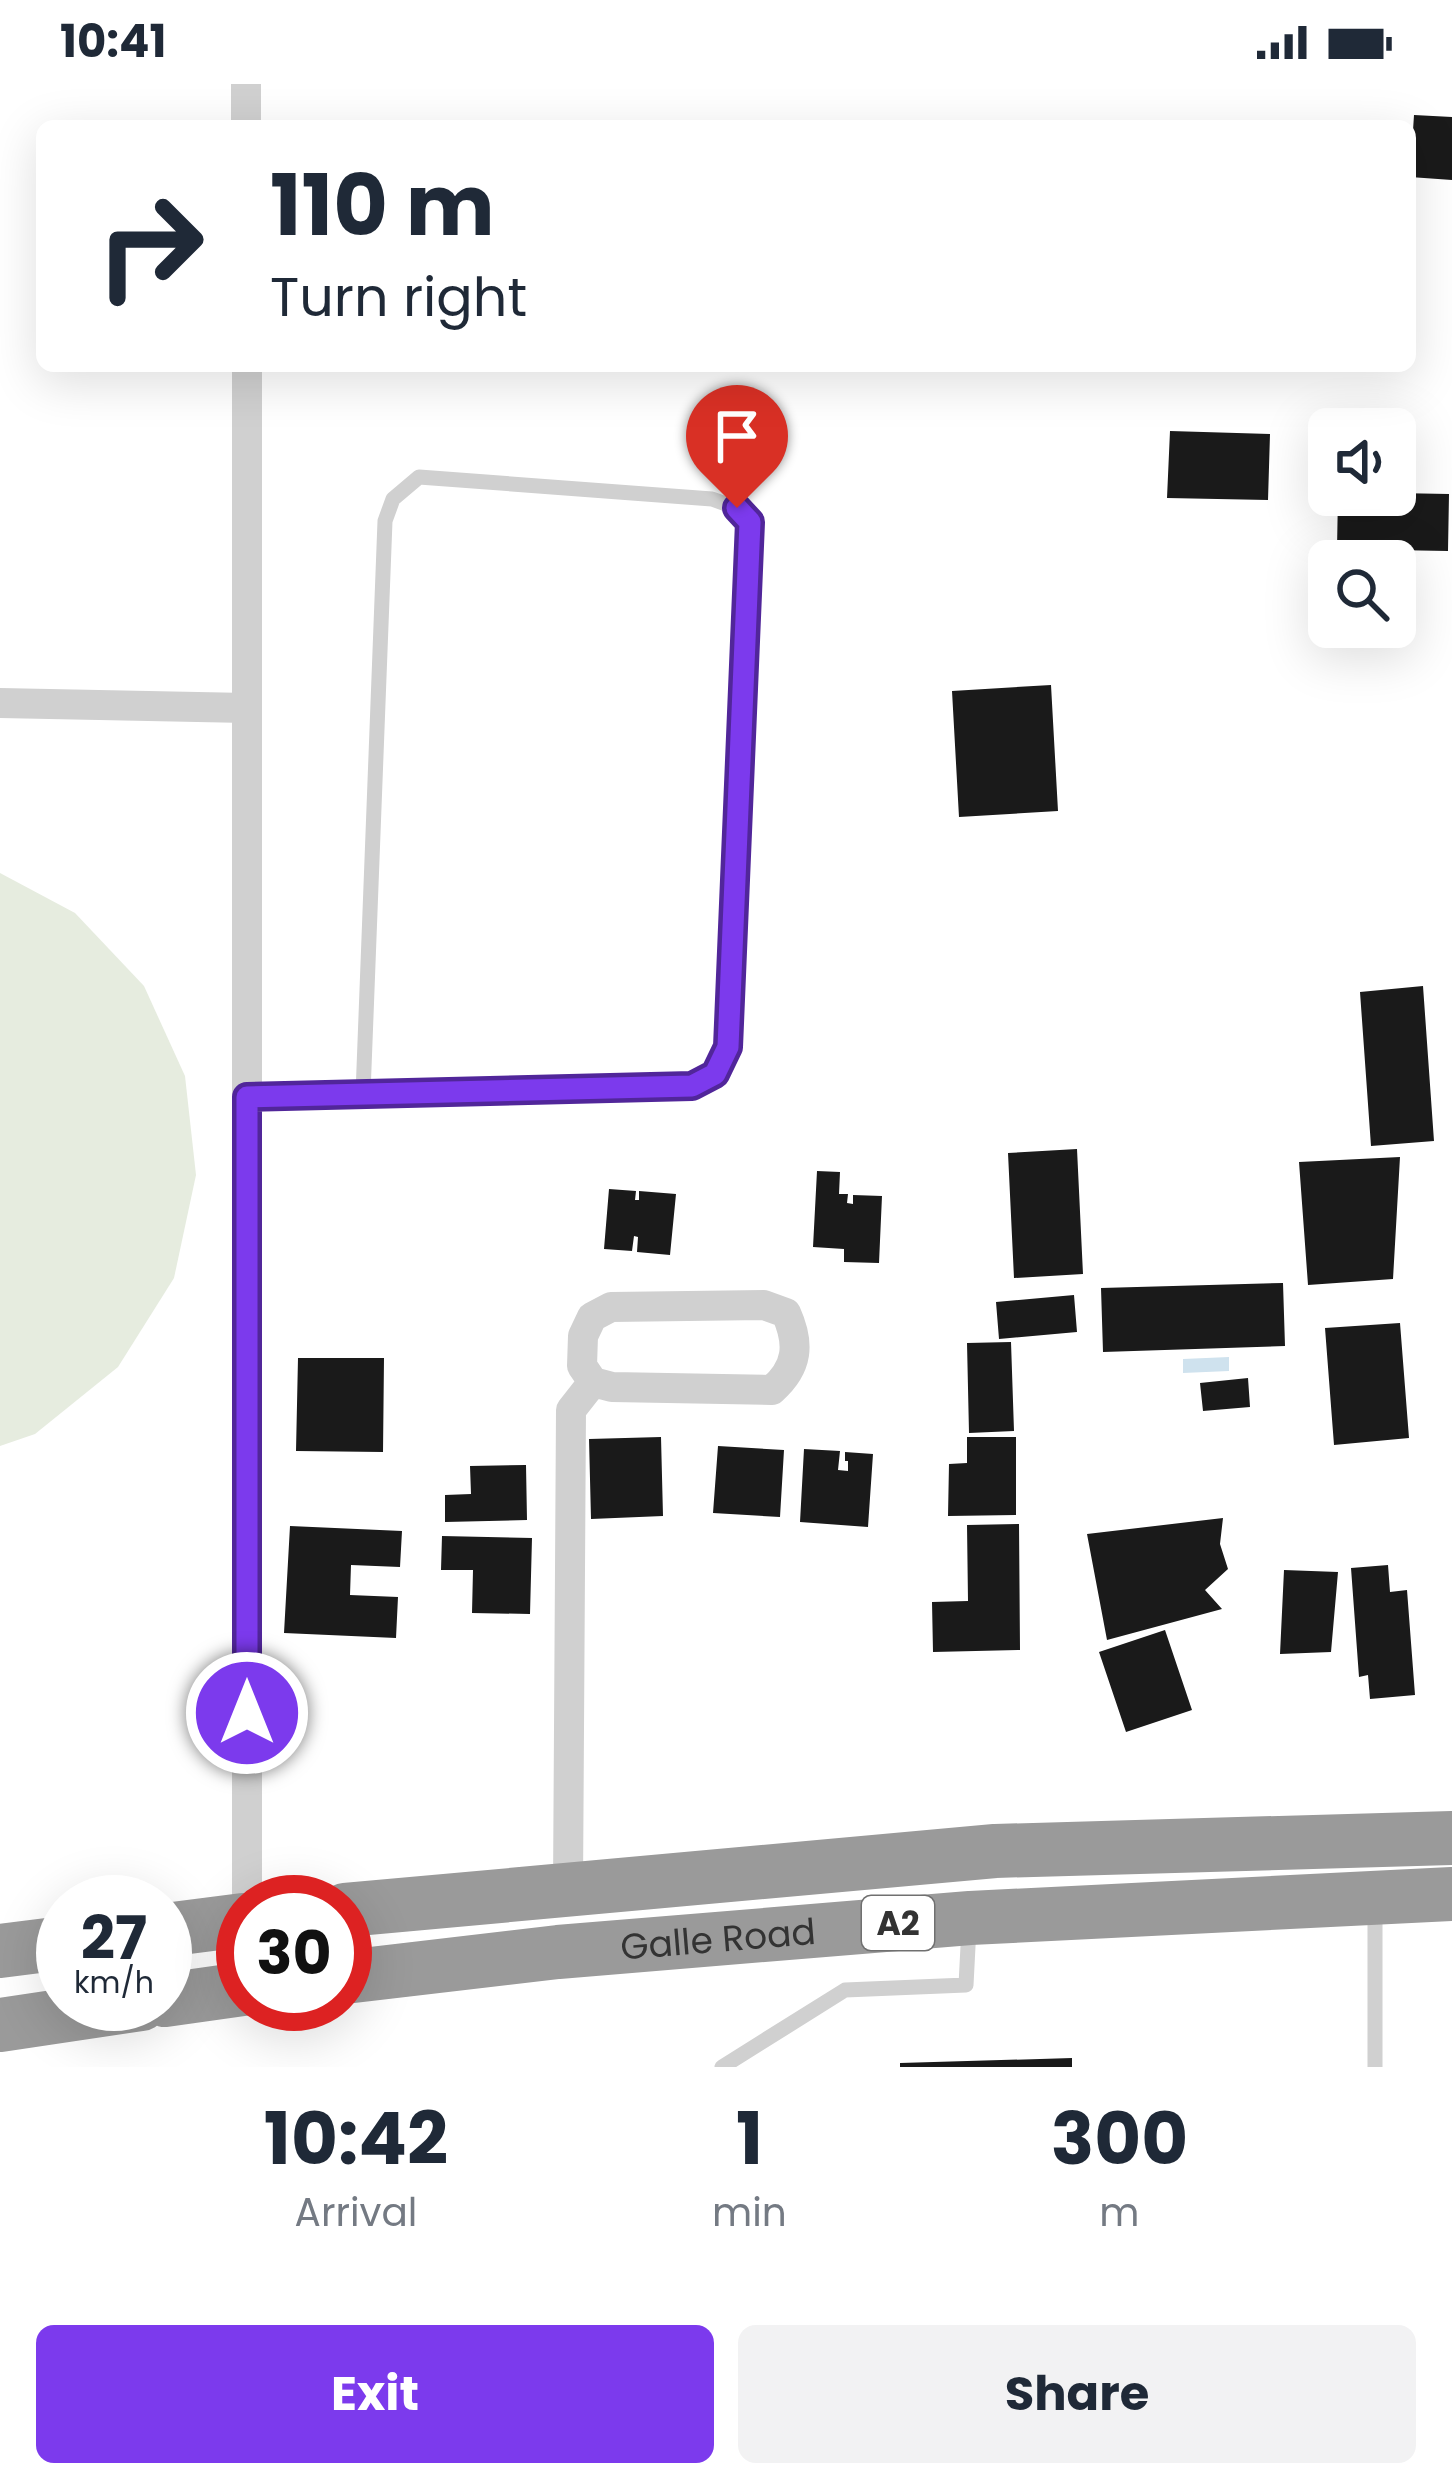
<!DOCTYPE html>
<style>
:root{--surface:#fff;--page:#f2f2f3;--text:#1f2937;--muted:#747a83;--accent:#7c3aed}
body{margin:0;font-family:Poppins,sans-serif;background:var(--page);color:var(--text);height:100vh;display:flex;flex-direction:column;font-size:45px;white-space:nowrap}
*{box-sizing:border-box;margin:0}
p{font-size:39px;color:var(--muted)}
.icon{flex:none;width:66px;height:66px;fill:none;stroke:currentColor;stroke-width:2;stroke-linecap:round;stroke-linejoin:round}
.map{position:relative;height:1983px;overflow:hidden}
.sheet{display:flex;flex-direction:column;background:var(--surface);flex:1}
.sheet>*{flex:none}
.banner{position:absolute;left:36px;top:36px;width:1380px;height:252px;border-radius:18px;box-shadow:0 12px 48px #0002;background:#fff;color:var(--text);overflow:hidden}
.tools{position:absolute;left:1308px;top:324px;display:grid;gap:24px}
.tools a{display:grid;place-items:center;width:108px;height:108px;border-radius:18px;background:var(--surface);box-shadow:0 12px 48px #0002;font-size:60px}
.speed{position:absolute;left:36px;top:1791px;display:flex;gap:24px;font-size:60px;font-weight:700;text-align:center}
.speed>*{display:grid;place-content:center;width:156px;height:156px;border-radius:50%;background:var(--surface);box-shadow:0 12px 48px #0002;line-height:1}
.speed small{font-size:30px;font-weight:400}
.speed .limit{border:18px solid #d22;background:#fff;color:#111}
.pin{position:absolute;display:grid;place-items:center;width:102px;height:102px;color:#fff;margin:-123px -51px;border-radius:50% 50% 50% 0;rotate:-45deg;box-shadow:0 0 12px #0007}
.pin .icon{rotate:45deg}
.me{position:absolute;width:132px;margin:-66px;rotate:0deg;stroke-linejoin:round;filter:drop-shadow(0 0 9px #0008)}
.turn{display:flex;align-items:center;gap:42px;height:252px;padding:0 36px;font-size:54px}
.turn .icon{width:156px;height:156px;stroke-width:2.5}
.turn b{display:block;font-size:84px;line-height:102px}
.eta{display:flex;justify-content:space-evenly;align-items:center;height:204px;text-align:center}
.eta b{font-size:72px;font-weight:700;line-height:84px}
.primary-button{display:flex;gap:24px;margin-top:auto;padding:24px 36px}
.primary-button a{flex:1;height:138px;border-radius:18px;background:var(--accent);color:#fff;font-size:48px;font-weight:700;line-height:138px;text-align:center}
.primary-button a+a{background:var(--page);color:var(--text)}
.status{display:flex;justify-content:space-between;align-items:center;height:84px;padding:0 60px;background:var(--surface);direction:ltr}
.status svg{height:33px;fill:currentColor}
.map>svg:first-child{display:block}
</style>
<div class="status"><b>10:41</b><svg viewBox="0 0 49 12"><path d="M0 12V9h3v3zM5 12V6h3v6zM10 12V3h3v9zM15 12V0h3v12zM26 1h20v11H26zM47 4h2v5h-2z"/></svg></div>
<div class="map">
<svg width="1452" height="1983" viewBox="0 0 1452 1983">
<rect width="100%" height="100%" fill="#fff"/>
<path fill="#e6ecdf" d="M0 789 75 829 144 902 185 992 196 1091 174 1194 118 1283 35 1350 0 1362Z"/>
<path fill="#cfe2ee" d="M1229 1273V1287L1183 1289V1275Z"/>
<path fill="#1a1a1a" d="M1414 31 1452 33V96L1410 93Z
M1170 347 1270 350 1268 416 1167 414Z
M1395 409 1449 410 1448 467 1337 465 1338 411H1395Z
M1051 601 1058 727 959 733 952 607Z
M1423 902 1434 1057 1371 1062 1360 908Z
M1077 1065 1083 1190 1014 1194 1008 1069Z
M1400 1073 1393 1195 1308 1201 1299 1078Z
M817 1087 840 1088 839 1110H848L847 1119 853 1120V1111L882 1112 879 1179 844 1178V1165L813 1163Z
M609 1105 636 1107 635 1116H639V1107L676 1110 670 1171 637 1168 638 1153 634 1152 632 1167 604 1165Z
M1283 1199 1285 1262 1103 1268 1101 1204Z
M1074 1211 1077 1248 999 1255 996 1218Z
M1400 1239 1409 1354 1334 1361 1325 1244Z
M1011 1258 1014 1347 969 1349 967 1259Z
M298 1274H384L383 1368 296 1367Z
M1248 1294 1250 1323 1203 1327 1200 1299Z
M661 1353 663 1432 591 1435 589 1355Z
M967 1353H1016V1431L948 1432 949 1380 967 1379Z
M718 1362 784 1366 780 1433 713 1429Z
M804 1365 840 1367 838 1386 848 1387V1377H845V1368L873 1370 868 1443 800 1438Z
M526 1381 527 1436 445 1438V1411L471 1410 470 1382Z
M1223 1434 1220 1460 1228 1485 1205 1506 1222 1525 1107 1556 1087 1450Z
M1019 1440 1020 1566 933 1568 932 1518 968 1517 967 1441Z
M290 1442 402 1447 400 1483 351 1481 350 1511 398 1513 396 1554 284 1549Z
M442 1452 532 1454 530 1530 472 1529 473 1486H441Z
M1388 1481 1390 1508 1407 1506 1415 1611 1370 1615 1368 1591 1359 1593 1351 1484Z
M1284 1486 1338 1488 1331 1568 1280 1570Z
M1165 1546 1192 1626 1126 1648 1099 1568Z
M1072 1974V1983H900V1979Z"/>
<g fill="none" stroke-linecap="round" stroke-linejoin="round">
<path stroke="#d0d0d0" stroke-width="15" d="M247 1013 692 1002 715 990 728 963 750 438 737 424 712 415 419 393 393 415 385 437 363 1010
M1375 1824V1983
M722 1983 845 1906 966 1901 969 1843"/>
<path stroke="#d0d0d0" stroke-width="30" d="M246 0V42
M247 282V1818
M0 619 247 624
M764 1221 786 1229C800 1260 798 1283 772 1306L612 1303 593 1298 582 1282 583 1252 592 1233 611 1223Z
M568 1804 571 1326 593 1298"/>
<g stroke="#9a9a9a" stroke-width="54">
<path d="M345 1826 995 1767 1452 1754"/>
<path d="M165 1846 243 1836"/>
<path d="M0 1867 63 1859"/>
<path id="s1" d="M345 1893 558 1868 970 1834 1452 1810"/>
<path d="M165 1916 243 1905"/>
<path d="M0 1941 141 1920"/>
</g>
</g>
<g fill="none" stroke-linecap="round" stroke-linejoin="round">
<g stroke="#51269a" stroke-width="30">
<path id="route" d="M247 1629V1013L692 1002 715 990 728 963 750 438 737 424"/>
</g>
<use href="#route" stroke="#7c3aed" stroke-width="21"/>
</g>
<g text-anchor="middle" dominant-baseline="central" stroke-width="12" stroke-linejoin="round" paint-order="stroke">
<rect fill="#fff" stroke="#707070" stroke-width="3" x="862" y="1812" width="72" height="54" rx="9"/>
<g font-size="33" font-weight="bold" fill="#333">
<text x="898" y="1839">A2</text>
</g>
<g font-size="36" fill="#333" stroke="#fff">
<text stroke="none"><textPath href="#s1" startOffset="375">Galle Road</textPath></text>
</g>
</g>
</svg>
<div class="tools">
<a><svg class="icon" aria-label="sound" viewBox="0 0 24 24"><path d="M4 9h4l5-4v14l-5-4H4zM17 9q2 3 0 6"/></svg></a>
<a><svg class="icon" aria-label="search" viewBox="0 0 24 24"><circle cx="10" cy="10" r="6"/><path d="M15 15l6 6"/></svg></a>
</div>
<div class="speed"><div>27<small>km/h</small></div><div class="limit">30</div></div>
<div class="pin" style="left:737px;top:424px;background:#d93025"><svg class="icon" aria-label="arrive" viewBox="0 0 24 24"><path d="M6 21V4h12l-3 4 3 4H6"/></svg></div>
<svg class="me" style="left:247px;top:1629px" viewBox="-20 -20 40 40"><circle r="17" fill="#7c3aed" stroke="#fff" stroke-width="3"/><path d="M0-11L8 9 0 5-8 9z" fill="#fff"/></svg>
<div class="banner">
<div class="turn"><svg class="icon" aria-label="right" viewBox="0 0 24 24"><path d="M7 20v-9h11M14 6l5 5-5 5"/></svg><div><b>110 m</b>Turn right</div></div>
</div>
</div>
<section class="sheet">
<div class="eta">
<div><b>10:42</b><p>Arrival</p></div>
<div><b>1</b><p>min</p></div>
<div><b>300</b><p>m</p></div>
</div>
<div class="primary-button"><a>Exit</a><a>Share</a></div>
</section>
